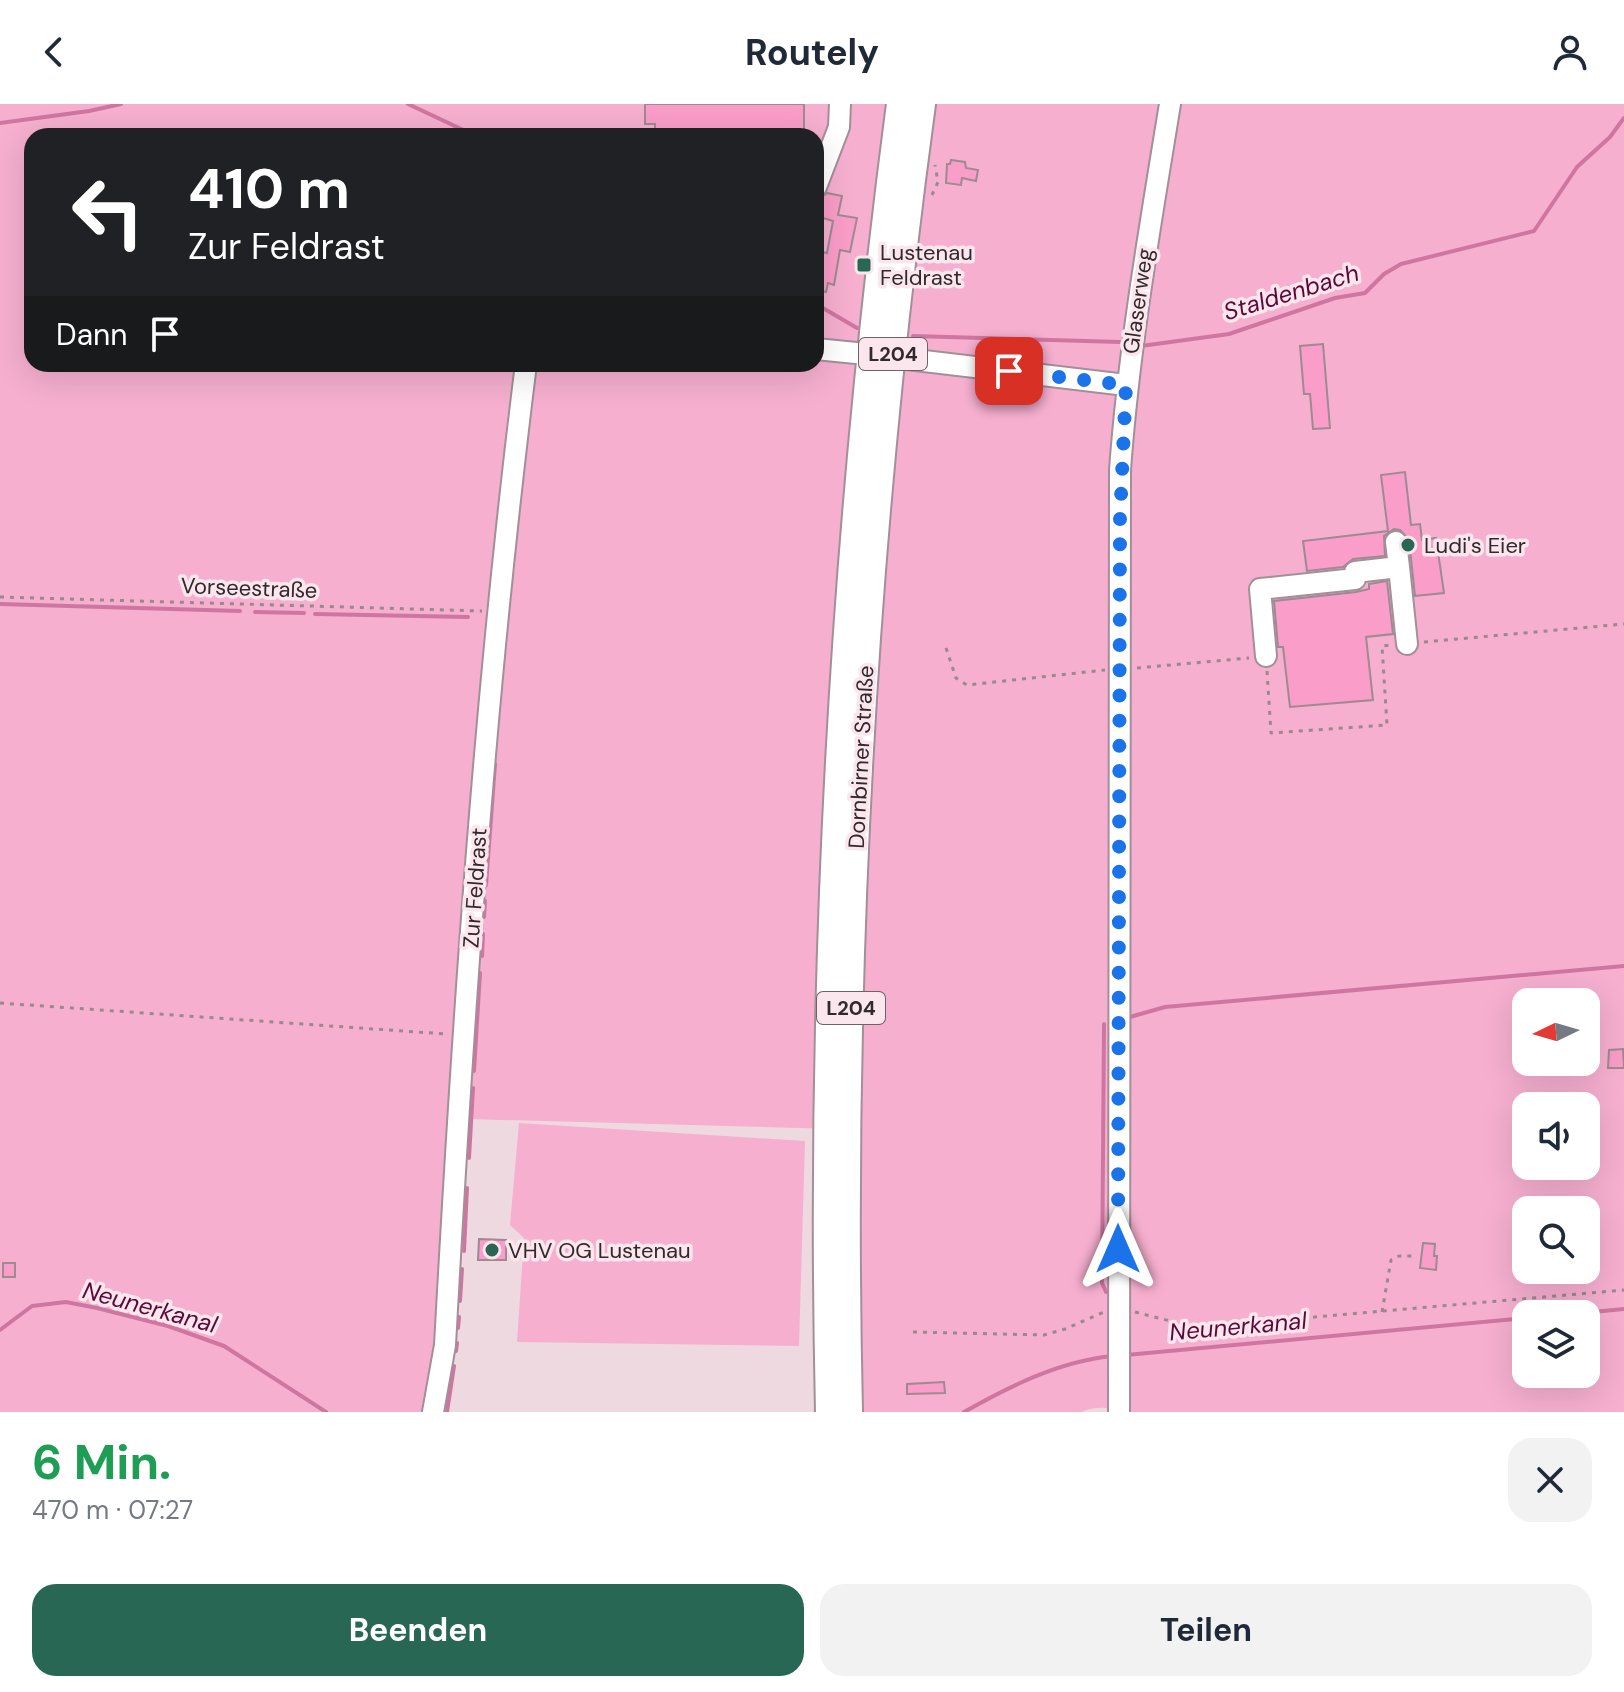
<!DOCTYPE html>
<html lang="de">
<meta charset="utf-8">
<style>
:root{--surface:#fff;--page:#f2f2f3;--text:#1f2937;--muted:#747a83;--accent:#276754}
body{margin:0;font-family:"DM Sans",sans-serif;background:var(--page);color:var(--text);height:100vh;display:flex;flex-direction:column;font-size:30px;white-space:nowrap}
*{box-sizing:border-box;margin:0}
p{font-size:26px;color:var(--muted)}
.icon{flex:none;width:44px;height:44px;fill:none;stroke:currentColor;stroke-width:2;stroke-linecap:round;stroke-linejoin:round}
.map{position:relative;height:1308px;overflow:hidden}
.panel{display:flex;flex-direction:column;background:var(--surface);flex:1}
.panel>*{flex:none}
.banner{position:absolute;left:24px;top:24px;width:800px;height:244px;border-radius:24px;box-shadow:0 8px 32px #0002;background:#202124;color:#fff;overflow:hidden}
.needle{width:52px;rotate:265deg}
.fabs{position:absolute;left:1512px;top:884px;display:grid;gap:16px}
.fabs a{display:grid;place-items:center;width:88px;height:88px;border-radius:16px;background:var(--surface);box-shadow:0 8px 32px #0002;font-size:40px}
.pin{position:absolute;display:grid;place-items:center;width:68px;height:68px;color:#fff;margin:-34px;border-radius:16px;box-shadow:0 4px 12px #0006}
.me{position:absolute;width:88px;margin:-44px;rotate:0deg;stroke-linejoin:round;filter:drop-shadow(0 0 6px #0008)}
.turn{display:flex;align-items:center;gap:28px;height:168px;padding:0 32px;font-size:36px}
.turn .icon{width:104px;height:104px;stroke-width:2.5}
.turn b{display:block;font-size:56px;line-height:68px}
.then{display:flex;align-items:center;height:76px;padding:0 32px;background:#0003;gap:16px;font-size:30px}
.round{display:grid;place-items:center;flex:none;width:84px;height:84px;border-radius:24px;background:var(--page)}
.headline{display:flex;align-items:center;justify-content:space-between;height:136px;padding:0 32px}
h1{font-size:48px;font-weight:700;line-height:60px;color:#1e9e55}
.button{display:flex;gap:16px;margin-top:auto;padding:16px 32px}
.button a{flex:1;height:92px;border-radius:24px;background:var(--accent);color:#fff;font-size:32px;font-weight:700;line-height:92px;text-align:center}
.button a+a{background:var(--page);color:var(--text)}
header{display:flex;justify-content:space-between;align-items:center;height:104px;padding:0 32px;background:var(--surface);font-size:36px;font-weight:700}
.map>svg:first-child{display:block}
</style>
<header><svg class="icon" aria-label="back" viewBox="0 0 24 24"><path d="M15 5l-7 7 7 7"/></svg>Routely<svg class="icon" aria-label="person" viewBox="0 0 24 24"><circle cx="12" cy="8" r="4"/><path d="M4 21q1-7 8-7t8 7"/></svg></header>
<div class="map">
<svg width="1624" height="1308" viewBox="0 0 1624 1308">
<rect width="100%" height="100%" fill="#eed9e1"/>
<path fill="#f6afcf" fill-rule="evenodd" d="M0 0H1624V1308H1124C1110 1303 1096 1302 1081 1308H856L838 1025 468 1015 427 1308H0ZM32 32H816V260H32ZM1526 898H1586V958H1526ZM1526 1002H1586V1062H1526ZM1526 1106H1586V1166H1526ZM1526 1210H1586V1270H1526Z
M519 1019 805 1037 799 1242 517 1238 524 1134 510 1121Z"/>
<g fill="none" stroke-linecap="round" stroke-linejoin="round">
<path stroke="#cf76a0" stroke-width="4" d="M408 0 476 32
M0 19 89 7 121 0
M816 200 857 224
M913 232 1120 238
M1141 242 1229 230 1335 194 1365 189 1384 170 1401 160 1534 127 1577 63 1610 33 1624 14
M0 500 240 507
M255 508 304 509
M315 510 468 513
M486 781 495 660
M484 813 485 797
M482 852 483 830
M1130 913 1165 903 1624 862
M1104 920 1102 1179 1106 1188
M474 967 480 869
M469 1054 473 984
M464 1147 467 1084
M460 1197 462 1165
M1572 1210 1624 1205
M458 1224 459 1213
M0 1226 32 1202 66 1198 97 1204 168 1222 224 1242 326 1308
M456 1247 457 1239
M1126 1251 1526 1214
M447 1308 454 1262
M964 1308C1010 1282 1060 1257 1113 1252"/>
</g>
<path fill="#fa9dc8" stroke="#9d8a92" stroke-width="2" d="M645 0H804V32H655V20H645Z
M951 56 965 58 966 64 978 66 976 77 962 74 961 81 946 79 947 60H950Z
M827 89 842 92 838 111 857 114 850 148 840 146 834 181 828 179 826 188 816 186V155L817 147 827 149 833 117 816 112 819 95Z
M1323 240 1330 324 1313 325 1310 290H1304L1300 242Z
M1405 368 1411 421 1420 420 1422 436 1436 434 1444 489 1415 492 1409 436 1400 426 1394 425 1384 432 1385 452 1353 455 1343 463 1307 467 1303 437 1388 427 1381 371Z
M1387 477 1393 530 1366 533 1373 596 1290 603 1283 543H1278L1274 497 1356 488 1369 485V480Z
M1623 945 1624 964H1608L1609 946Z
M479 1135 506 1136V1156H478Z
M1423 1139 1435 1140 1434 1152H1437L1436 1166 1420 1164Z
M3 1159H15V1173H3Z
M944 1278 945 1289 907 1290V1280Z"/>
<g fill="none" stroke-linecap="round" stroke-linejoin="round">
<g stroke="#a28f97" stroke-width="24">
<path id="minor" d="M816 83 839 23 840 0
M816 245 856 249
M907 255 1126 281
M1396 438 1399 463
M1266 552 1260 485 1355 475V468L1399 463 1407 540
M433 1308 445 1241C463 913 485 585 526 260
M1119 1308 1120 366C1129 243 1150 122 1170 0"/>
</g>
<g stroke="#a28f97" stroke-width="28">
<path id="major" d="M828 1308C818 871 842 433 899 0
M850 1308C840 871 864 433 923 0"/>
</g>
<path stroke="#99898f" stroke-width="3" stroke-dasharray="4 6" stroke-linecap="butt" d="M932 91 938 78 935 61
M0 493 482 507
M1424 538 1624 520
M946 544 956 574 967 581 1105 566
M1137 564 1249 554
M1267 567 1271 629 1387 621 1382 542 1392 541
M0 899 446 930
M1135 1208 1186 1221H1223L1624 1186
M1382 1208 1391 1156 1399 1152H1417
M913 1228 1044 1231 1065 1225 1104 1208"/>
<use href="#minor" stroke="#fff" stroke-width="20"/>
<use href="#major" stroke="#fff" stroke-width="24"/>
</g>
<g fill="none" stroke-linecap="round" stroke-linejoin="round">
<path stroke="#1a73e8" stroke-width="14" stroke-dasharray="0 25.2" d="M1009 267 1126 281 1120 415 1118 1145"/>
</g>
<g fill="#276754" stroke="#fbe6ee" stroke-width="3">
<rect x="856" y="153" width="16" height="16" rx="4"/>
<circle cx="1408" cy="441" r="8"/>
<circle cx="492" cy="1146" r="8"/>
</g>
<g text-anchor="middle" dominant-baseline="central" stroke-width="7" stroke-linejoin="round" paint-order="stroke">
<g fill="#fbe6ee" stroke="#6e6266" stroke-width="2">
<rect x="859" y="234" width="68" height="32" rx="6"/>
<rect x="817" y="888" width="68" height="32" rx="6"/>
</g>
<g font-size="20" font-weight="bold" fill="#31292c">
<text x="893" y="250">L204</text>
<text x="851" y="904">L204</text>
</g>
<g font-size="22" fill="#31292c" stroke="#fbe6ee" text-anchor="start">
<text x="880" y="148">Lustenau<tspan x="880" dy="25">Feldrast</tspan></text>
<text x="1424" y="441">Ludi's Eier</text>
<text x="508" y="1146">VHV OG Lustenau</text>
</g>
<g font-size="22" fill="#31292c" stroke="#fbe6ee">
<text transform="translate(1138 197) rotate(-82)">Glaserweg</text>
<text transform="translate(249 484) rotate(2)">Vorseestraße</text>
<text transform="translate(861 653) rotate(-87)">Dornbirner Straße</text>
<text transform="translate(475 784) rotate(-86)">Zur Feldrast</text>
</g>
<g font-size="24" font-style="italic" fill="#5b0939" stroke="#fbe6ee">
<text transform="translate(1291 188) rotate(-17)">Staldenbach</text>
<text transform="translate(150 1203) rotate(15)">Neunerkanal</text>
<text transform="translate(1238 1222) rotate(-5)">Neunerkanal</text>
</g>
</g>
</svg>
<div class="fabs">
<a><svg class="needle" viewBox="-14 -14 28 28"><path d="M0-13l5 13h-10z" fill="#e53935"/><path d="M0 13l5-13h-10z" fill="#747a83"/></svg></a>
<a><svg class="icon" aria-label="sound" viewBox="0 0 24 24"><path d="M4 9h4l5-4v14l-5-4H4zM17 9q2 3 0 6"/></svg></a>
<a><svg class="icon" aria-label="search" viewBox="0 0 24 24"><circle cx="10" cy="10" r="6"/><path d="M15 15l6 6"/></svg></a>
<a><svg class="icon" aria-label="layers" viewBox="0 0 24 24"><path d="M12 4l9 5-9 5-9-5zM3 14l9 5 9-5"/></svg></a>
</div>
<div class="pin" style="left:1009px;top:267px;background:#d93025"><svg class="icon" aria-label="arrive" viewBox="0 0 24 24"><path d="M6 21V4h12l-3 4 3 4H6"/></svg></div>
<svg class="me" style="left:1118px;top:1145px" viewBox="-20 -20 40 40"><path d="M0-17L14 15 0 8-14 15z" fill="#1a73e8" stroke="#fff" stroke-width="4"/></svg>
<div class="banner">
<div class="turn"><svg class="icon" aria-label="left" viewBox="0 0 24 24"><path d="M17 20v-9H6M10 6l-5 5 5 5"/></svg><div><b>410 m</b>Zur Feldrast</div></div>
<div class="then">Dann<svg class="icon" aria-label="arrive" viewBox="0 0 24 24"><path d="M6 21V4h12l-3 4 3 4H6"/></svg></div>
</div>
</div>
<section class="panel">
<div class="headline"><div><h1>6 Min.</h1><p>470 m · 07:27</p></div><a class="round"><svg class="icon" aria-label="close" viewBox="0 0 24 24"><path d="M6 6l12 12M18 6L6 18"/></svg></a></div>
<div class="button"><a>Beenden</a><a>Teilen</a></div>
</section>
